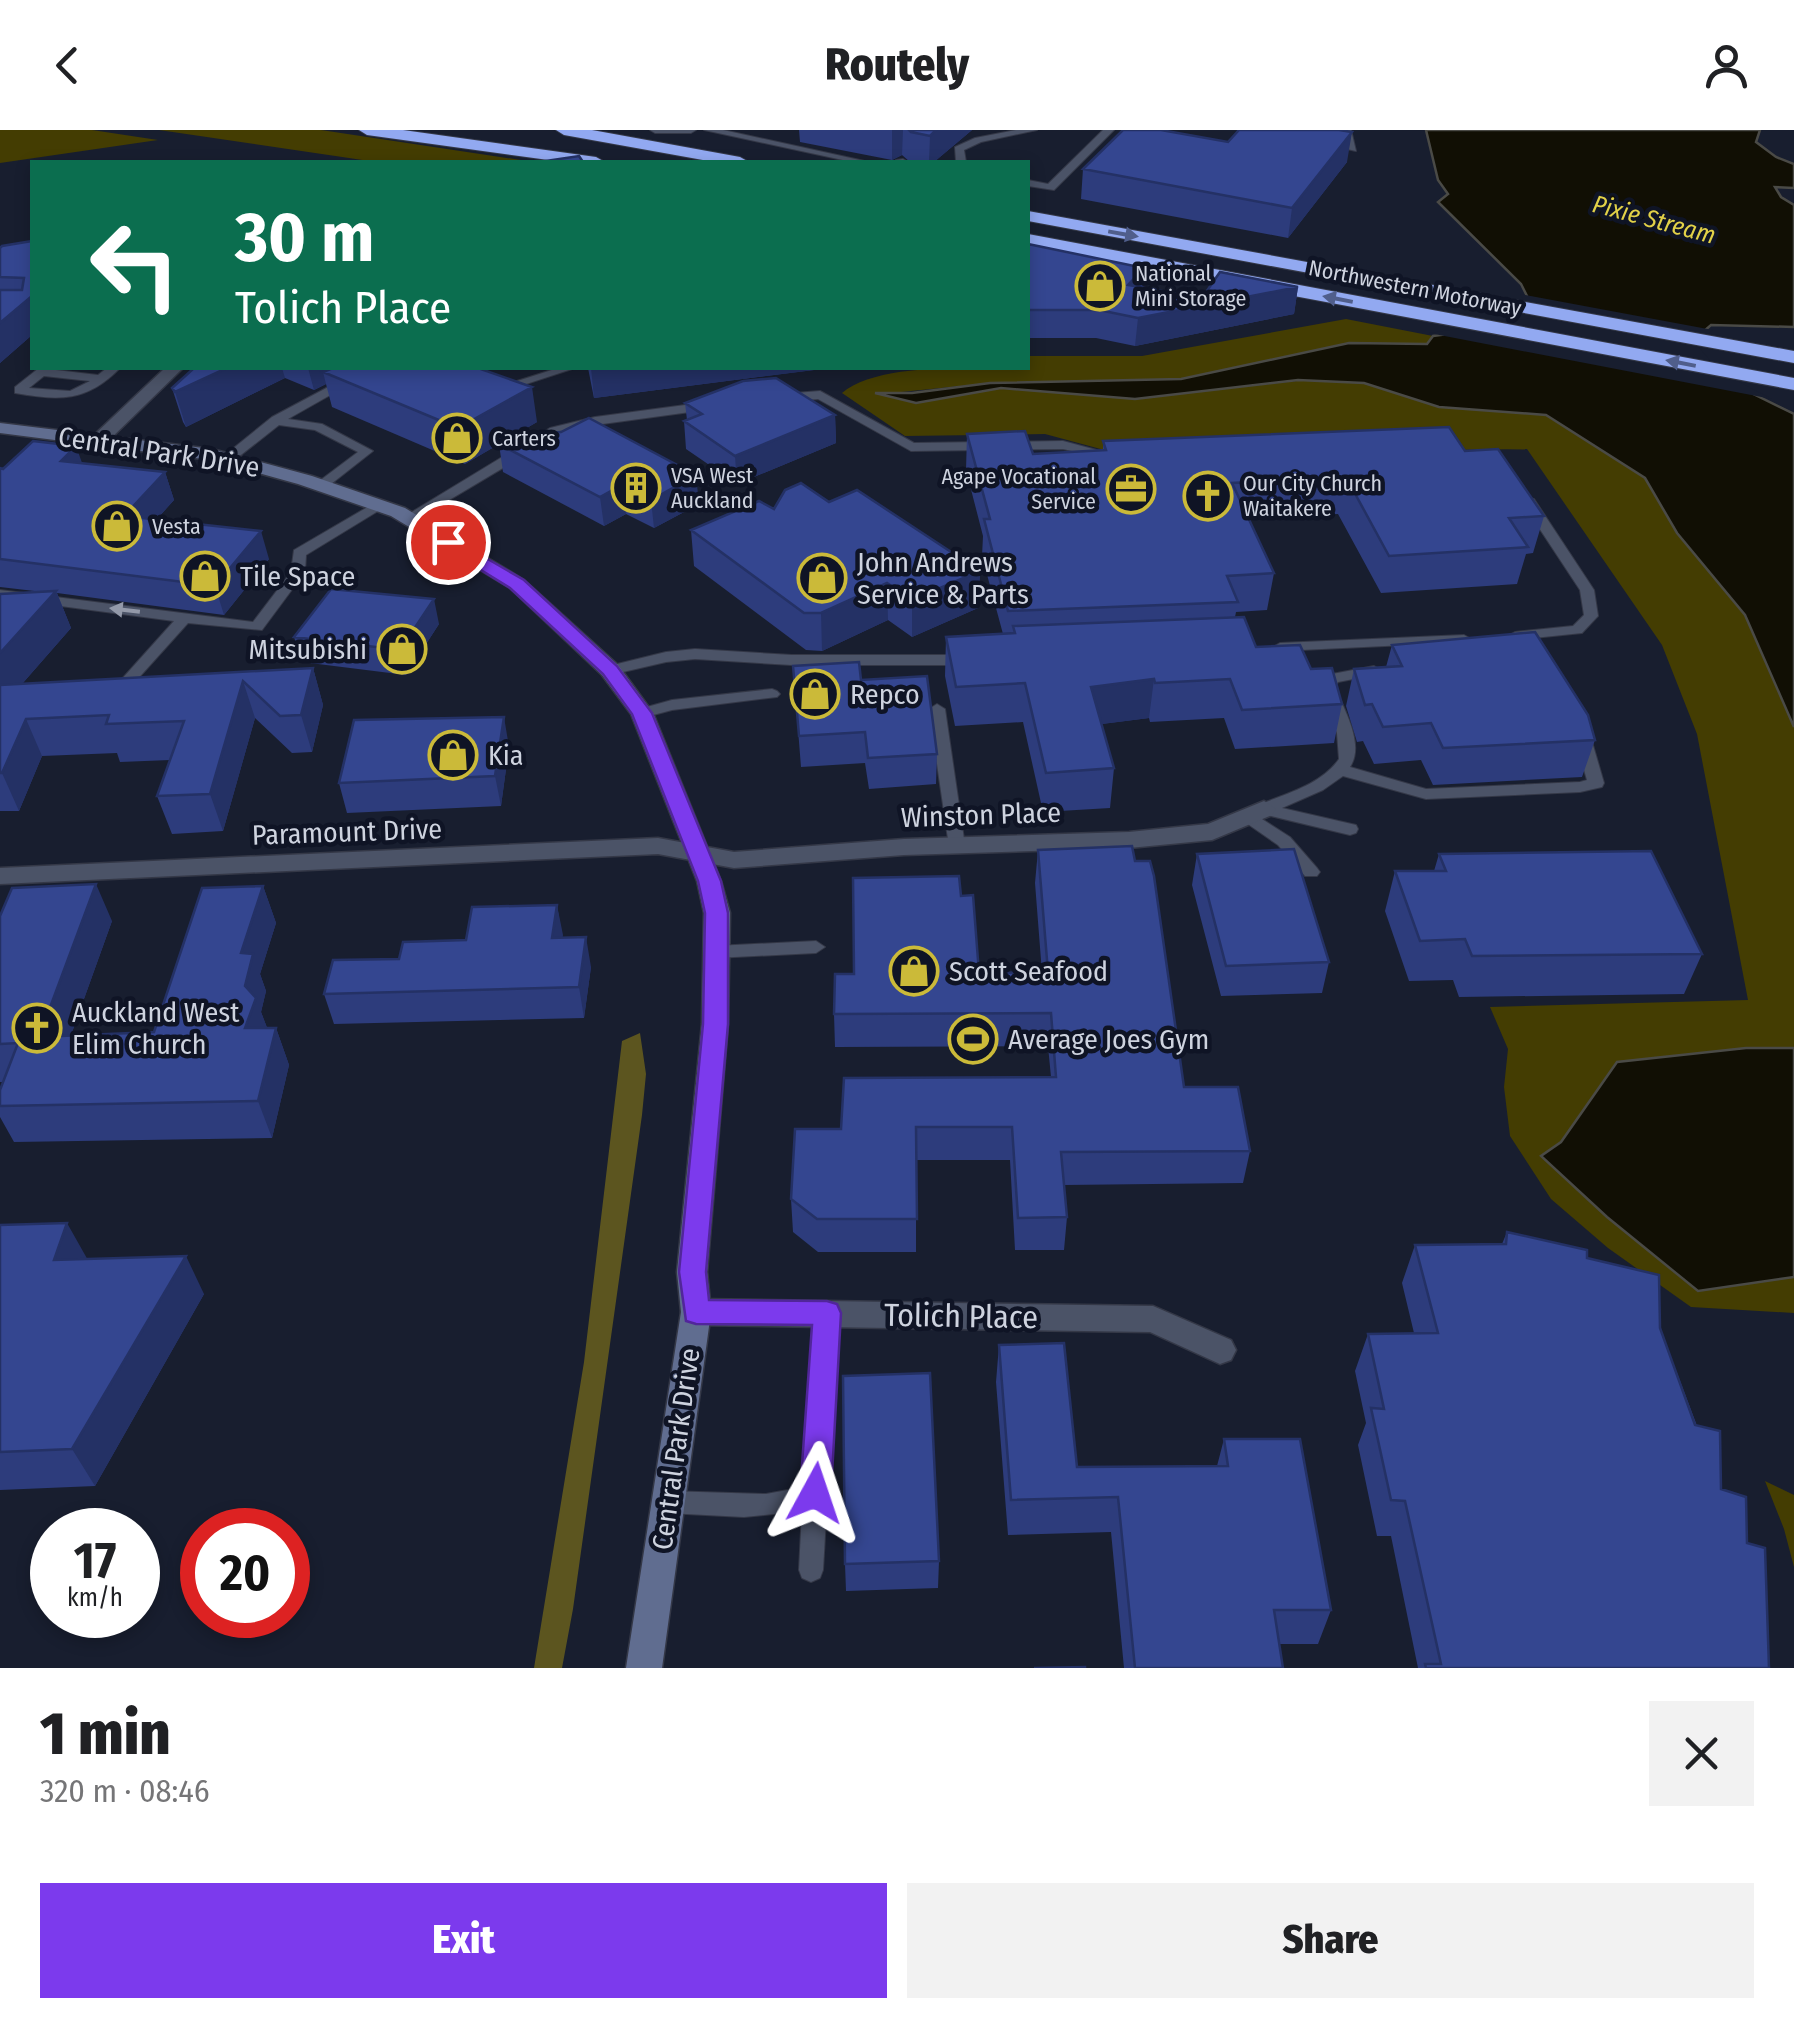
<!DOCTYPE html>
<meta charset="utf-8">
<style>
:root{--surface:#fff;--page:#f2f2f2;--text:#202124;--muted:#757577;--accent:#7c3aed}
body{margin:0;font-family:"Fira Sans Condensed",sans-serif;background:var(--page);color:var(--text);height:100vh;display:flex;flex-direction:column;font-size:38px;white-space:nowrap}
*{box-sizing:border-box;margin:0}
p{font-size:32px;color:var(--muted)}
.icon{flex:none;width:55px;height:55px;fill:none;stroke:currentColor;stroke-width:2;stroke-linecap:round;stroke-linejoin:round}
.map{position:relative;height:1538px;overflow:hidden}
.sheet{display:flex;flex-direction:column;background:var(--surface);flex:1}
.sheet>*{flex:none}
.banner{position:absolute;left:30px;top:30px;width:1000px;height:210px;border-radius:0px;box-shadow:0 5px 15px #0003;background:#0b6e4f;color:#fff;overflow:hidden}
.speed{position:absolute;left:30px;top:1378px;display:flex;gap:20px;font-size:50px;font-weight:700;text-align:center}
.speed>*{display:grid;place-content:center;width:130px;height:130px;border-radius:50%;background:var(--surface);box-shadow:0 5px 15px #0003;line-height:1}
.speed small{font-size:25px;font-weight:400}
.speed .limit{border:15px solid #d22;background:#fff;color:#111}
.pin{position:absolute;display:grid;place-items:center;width:85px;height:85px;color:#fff;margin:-42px;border:5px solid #fff;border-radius:50%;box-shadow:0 2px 10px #0007}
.me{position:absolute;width:110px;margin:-55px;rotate:5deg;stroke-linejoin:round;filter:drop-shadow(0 0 8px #0008)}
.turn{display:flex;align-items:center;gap:35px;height:210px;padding:0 40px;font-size:45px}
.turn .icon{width:130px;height:130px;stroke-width:2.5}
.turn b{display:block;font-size:70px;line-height:85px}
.round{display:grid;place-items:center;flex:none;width:105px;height:105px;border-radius:0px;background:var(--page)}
.summary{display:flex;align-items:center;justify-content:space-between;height:170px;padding:0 40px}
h1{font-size:60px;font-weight:800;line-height:75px}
.cta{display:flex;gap:20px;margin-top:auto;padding:20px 40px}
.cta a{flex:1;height:115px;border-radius:0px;background:var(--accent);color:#fff;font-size:40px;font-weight:800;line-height:115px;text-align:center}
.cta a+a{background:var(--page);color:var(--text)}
header{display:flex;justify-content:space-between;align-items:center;height:130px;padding:0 40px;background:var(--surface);font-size:45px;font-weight:800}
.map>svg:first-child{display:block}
</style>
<header><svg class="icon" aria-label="back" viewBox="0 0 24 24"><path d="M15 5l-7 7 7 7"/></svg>Routely<svg class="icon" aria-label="person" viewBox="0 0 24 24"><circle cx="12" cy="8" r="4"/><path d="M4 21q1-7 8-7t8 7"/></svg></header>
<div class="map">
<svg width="1794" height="1538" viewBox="0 0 1794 1538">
<rect width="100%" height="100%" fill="#181e2f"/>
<path fill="#443d02" d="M0 0H92L158 10 0 33Z
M159 0H321L534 32H376Z
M1346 189 1433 206 1427 214 1349 213 1181 249 991 253 881 264 915 273 1001 258 1135 269 1423 237 1794 367V918H1746L1617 932 1561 1012 1542 1026 1607 1087 1698 1161 1794 1147V1183L1691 1177 1608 1118 1551 1069 1510 1006 1504 957 1508 919 1490 877 1748 870 1697 604 1662 515 1527 319 1119 324 1045 304 905 306 842 263C878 232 979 238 1028 238V226H1142Z
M1765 1351 1794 1365V1437L1784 1399Z"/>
<path fill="#5c551f" d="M640 903 646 944 642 985 573 1479 562 1538H534L584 1232 622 911Z"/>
<path fill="#110f04" stroke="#4a4a46" stroke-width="2.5" d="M1426 0H1760L1756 12 1776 27 1794 34V58L1775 57 1781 67 1794 75V197L1711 195 1689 214 1717 246 1794 284V597L1745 485 1677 403 1645 348 1546 285 1439 277 1364 253 1298 250 1135 269 1001 258 916 273 875 263H912L990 253 1181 249 1349 213 1427 214 1433 206 1540 192 1521 154 1438 72 1448 64 1438 50Z
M1746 918H1794V1147L1698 1161 1607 1087 1541 1026 1561 1012 1617 932Z"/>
<path fill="#181e2f" d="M1520 164 1713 200 1696 214 1720 242 1772 269 1429 203 1533 188Z"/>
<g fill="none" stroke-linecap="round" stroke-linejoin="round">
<g stroke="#343847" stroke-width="2">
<path id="service" d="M650 0H696L691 3H655Z
M704 0H723L869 32H852Z
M1016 0H1037L981 12 964 20 966 32H956L955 17 975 8Z
M1103 0H1114L1054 60 1028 56V50L1048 54Z
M1341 0H1351L1356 21 1347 19Z
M903 29 908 32H895L896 30Z
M39 238 98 245 107 238H120C87 272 59 271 15 263V257ZM44 246 90 251 70 261 29 258Z
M364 238H378L288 289 322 294 373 321 326 358H316L314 355 358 322 315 300 279 295 232 332H222L220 329 272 287Z
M558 238H575L502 262 492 259Z
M820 261 914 313 1063 311 1119 326 1112 330 1063 319 911 321 818 269 783 272 777 268 783 264Z
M708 272 712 273V279L595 295 560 304 414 391H404L402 388 550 298 595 287Z
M1529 368 1534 369 1594 460 1598 486 1582 503 1515 510 1508 506 1515 502 1573 496 1584 485 1580 460 1522 372Z
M378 371 385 375 383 378 306 425 305 442 262 500 188 493 134 553 129 555 121 550 174 491 0 468V460L253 492 291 442 294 420Z
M1464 505 1471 509 1469 512 1280 521 1273 517 1280 513Z
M695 519 792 525H969L977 530 969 535H792L695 529 666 532 610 545 602 540 605 537 666 522Z
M1374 536 1382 541 1379 544 1338 552 1335 557C1344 580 1365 614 1350 637L1426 659 1580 652 1587 650 1574 605 1582 600 1590 605 1604 653 1602 657 1580 662 1426 669 1343 646 1323 660 1282 678 1356 695 1358 699 1356 703 1350 705 1258 683 1256 679 1258 675C1285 664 1321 655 1339 629L1337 603 1319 557 1327 545Z
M772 559 777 561 780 564 777 567 672 580 642 588 634 583 636 580 672 570Z
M937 574 945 579 965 716 957 722 949 716 929 579Z
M1248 680 1290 707 1317 738 1320 742 1317 746H1305L1278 715 1242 690 1240 686 1242 682Z
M816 811 825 817 816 823 715 828 706 822 715 816Z
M827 1174 835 1176 838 1183 823 1440 820 1448 811 1452 802 1448 799 1440 802 1381 744 1387 667 1383 659 1380 655 1372 659 1364 667 1361 766 1364 804 1357 816 1183 819 1176Z"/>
</g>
<g stroke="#343847" stroke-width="3">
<path id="minor" d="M165 238H183L106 313H94V305Z
M1264 671 1276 679 1272 685 1212 710 1129 718 904 725 734 738 658 724 0 754V738L658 708 734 722 904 709 1129 702 1208 694Z
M696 1169 1153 1176 1231 1210 1236 1220 1231 1230 1220 1234 1150 1202 696 1195 685 1191 681 1182 685 1173Z"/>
</g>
<g stroke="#343847" stroke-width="3">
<path id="secondary" d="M0 293 212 319 312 346 405 378 524 450 618 535 653 583 721 751 730 783 728 894 707 1142 711 1182 662 1538H626L681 1182 677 1142 702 894 704 783 697 751 631 584 602 545 510 458 391 386 298 354 211 330 0 303Z"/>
</g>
<g stroke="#343847" stroke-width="2">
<path id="motorway" d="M359 0H403L596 27 605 32H563L367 5Z
M556 0H592L740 27 749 32H714L564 5Z
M1028 81 1794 221V233L1028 91Z
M1028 104 1794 248V260L1028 116Z"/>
</g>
<use href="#service" fill="#4b5367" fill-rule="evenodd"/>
<use href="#minor" fill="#4b5367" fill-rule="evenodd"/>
<use href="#secondary" fill="#606d90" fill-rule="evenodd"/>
<use href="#motorway" fill="#92a9f1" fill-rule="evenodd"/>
</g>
<path fill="#2d3c7c" d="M799 0H972L934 32H910L902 25 892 30 800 12Z
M1347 32 1288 108 1081 69 1083 39Z
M32 111V205L0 233V118Z
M1028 114 1144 138 1142 158 1202 168 1298 157 1294 184 1135 216 1096 208H1028Z
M194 238H478L537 292 513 306 699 374 654 398 626 384 604 396 503 342 499 314 465 334 332 277 326 254 314 260 285 248 186 297 183 292 172 258Z
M588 238H814V240L594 268Z
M685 273 835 285 836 313 737 354 686 319 684 291 687 290Z
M967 304 1033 324 1103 320V311L1465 321 1544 386 1533 423 1526 424 1517 454 1381 463 1338 384 1248 388 1274 443 1267 480 1236 482 1235 487 1256 517 1311 539 1342 574 1334 613 1235 619 1224 588 1150 592 1149 588 1101 594 1114 638 1110 678 1043 682 1023 592 955 596 945 546 946 507 1003 504 982 426 983 406 966 340Z
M82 333 165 342 174 370 157 389 269 429 224 485 57 463 71 498 22 554 313 538 323 575 312 622 292 623 255 588 223 701 172 704 157 666 170 630 120 632 117 623 42 626 19 681H0V464L43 462 0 457V338Z
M829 372 980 441 978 478 912 507 888 490 822 521 806 520 694 436 691 400 774 379Z
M439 494 406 545 302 532 294 507Z
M1392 515 1595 610 1582 647 1433 655 1421 630 1374 634 1363 611 1357 612 1346 576 1354 539 1386 537Z
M793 536 861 550 937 624 936 654 869 659 865 633 801 637Z
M509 617 501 676 347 683 339 653Z
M1038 720 1135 731 1184 957 1250 1021 1243 1053 1064 1055 1067 1087 1064 1120H1015L1010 1030H916V1122H818L793 1102 791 1069 841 999 1051 947 1048 916 835 917 834 884 854 844 961 766 979 843H1042L1035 753Z
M1197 724 1329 832 1322 863 1221 866 1192 755Z
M1439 724 1702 824 1684 864 1459 867 1453 850 1409 851 1385 781 1395 741H1434Z
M263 756 276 793 260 844 266 861 261 882 267 898H276L289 935 272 1008 14 1012 0 987V960L3 952H0V786L112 791 71 905 154 902Z
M557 775 562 807 591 837 584 888 334 894 324 864 399 829 466 810Z
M0 1095 87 1129 204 1164 95 1356 0 1360Z
M1507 1102 1587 1128 1660 1198 1721 1359 1747 1413 1769 1538H1418L1391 1406H1377L1358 1315 1366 1293 1355 1241 1368 1204 1414 1203 1402 1153 1415 1115 1502 1114Z
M999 1215 1077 1337 1217 1336 1224 1309 1331 1480 1318 1514H1279L1283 1538H1124L1111 1402 1008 1405 996 1252Z
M939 1431 938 1458 846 1461 845 1434Z"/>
<path fill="#243165" d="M892 0H903L902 25 892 30Z
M936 0H972L934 32H929L930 6Z
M1352 2 1347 32 1288 108 1292 78Z
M1144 138 1141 166 1128 155Z
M1298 157 1294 184 1135 216 1138 188Z
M32 166V205L0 233V193Z
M227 238H282L285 248 186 297 175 262Z
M308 238H325L327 244 323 242 326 254 314 260Z
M591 238H814V240L594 268Z
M532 257 537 292 465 334 458 298Z
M835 285 836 313 737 354 735 326Z
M76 316 86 344 61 331Z
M165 342 174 370 134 414 124 386Z
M696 345 699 374 654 398 651 370Z
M622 355 626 384 604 396 600 367Z
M261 401 269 429 224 485 215 456Z
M980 441 978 478 912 507V470Z
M887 453 888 490 822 521 821 483Z
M56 461 71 498 0 579V523Z
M434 469 439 494 406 545 400 520Z
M313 538 323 575 312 622 301 585Z
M1154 549 1149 588 1087 596 1091 557Z
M243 551 255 588 223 701 210 664Z
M504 587 509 617 501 676 495 646Z
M26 589 42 626 19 681 2 643Z
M96 754 112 791 57 944 39 907Z
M263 756 276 793 260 844 266 861 261 882 270 905 245 898V856L241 823Z
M557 775 563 805 558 838 552 808Z
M586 807 591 837 584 888 579 857Z
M276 898 289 935 272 1008 258 971Z
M67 1093 89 1132 54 1130Z
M186 1126 204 1164 95 1356 72 1319Z"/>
<path fill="#344690" stroke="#243165" stroke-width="2.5" d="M909 0H936L930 6 911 2Z
M1123 0H1161L1228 12 1239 0H1339L1352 2 1292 78 1083 39Z
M579 26 583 32H539Z
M32 111V166L0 193V160H22L24 148 0 147V118L2 116Z
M1028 114 1144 138 1128 155 1202 168 1220 142 1298 157 1138 188 1099 180H1028Z
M194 238H227L175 262 172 258Z
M333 238H478L532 257 458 298 323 242Z
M776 248 835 285 735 326 684 291 702 284 685 273 743 251Z
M589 288 696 345 651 370 622 355 600 367 499 314 513 306 561 302Z
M1449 297 1465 321 1498 319 1544 386 1509 388 1528 417 1389 426 1346 347 1232 353 1274 443 1227 446 1238 472 1008 481 984 389H990L967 304 1025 301 1033 324 1106 320 1103 311Z
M33 311 76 316 61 331 165 342 124 386 261 401 215 456 0 429V338L3 339Z
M801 353 829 372 857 360 980 441 912 470 887 453 821 483H804L691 400 759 371 774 379 785 360Z
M331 459 434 469 400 520 294 507Z
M56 461 0 523V464Z
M1244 487 1256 517 1300 515 1311 539 1332 538 1342 574 1242 580 1230 549 1155 553 1154 549 1091 557 1114 638 1046 643 1025 553 956 557 946 507 1015 503 1013 496Z
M1535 502 1588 585 1595 610 1443 618 1431 593 1383 597 1372 574 1365 575 1354 539 1402 536 1392 515Z
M859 532 861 550 927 546 937 624 868 628 865 602 799 606 793 536Z
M313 538 301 585 280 586 243 551 210 664 157 666 184 591 106 594 109 585 26 589 2 643H0V555Z
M504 587 495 646 339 653 354 590Z
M1132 716 1135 731H1150L1154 746 1184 957H1238L1250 1021 1061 1022 1067 1087 1018 1088 1012 997H916L917 1089H817L791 1069 795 999H841L844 948 1056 947 1051 883 834 884 835 844H854L853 748 959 746 961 766 973 765 979 843 1048 842 1038 720Z
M1294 719 1329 832 1226 836 1197 724Z
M1651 721 1702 824 1472 826 1465 809 1420 811 1395 741H1446L1439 724Z
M96 754 39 907 154 902 202 758 263 756 241 823 253 824 245 856 256 868 245 898H276L258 971 0 976V960L18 913 0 914V786L12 758Z
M557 775 552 808 586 807 579 857 324 864 333 830 399 829 403 812 466 810 472 777Z
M67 1093 54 1130 186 1126 72 1319 0 1322V1095Z
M1507 1102 1587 1120V1128L1659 1145 1660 1198 1695 1295 1720 1301 1721 1359 1746 1367 1747 1413 1765 1418 1769 1538H1426L1425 1534H1441L1405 1371 1391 1370 1371 1278 1384 1279 1368 1204 1438 1203 1415 1115 1506 1114Z
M1064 1213 1077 1337 1228 1336 1224 1309H1300L1331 1480H1274L1283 1538H1135L1118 1367 1011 1370 999 1215Z
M930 1243 939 1431 845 1434 843 1246Z
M1085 1537V1538H1034Z"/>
<defs><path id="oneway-solid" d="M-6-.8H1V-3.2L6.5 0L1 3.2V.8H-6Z" transform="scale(2.5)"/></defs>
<g fill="#505e8b">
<use href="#oneway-solid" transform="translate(1123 104) rotate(10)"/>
<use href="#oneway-solid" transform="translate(1338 169) rotate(-169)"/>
<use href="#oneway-solid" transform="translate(1681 233) rotate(-169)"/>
</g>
<use fill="#9399a9" href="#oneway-solid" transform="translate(125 480) rotate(-173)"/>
<path fill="#7c3aed" stroke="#51269a" stroke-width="2.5" d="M448 406 524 450 617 536 652 583 721 751 728 783V894L706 1142 709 1170 827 1171 837 1174 841 1183 831 1363 826 1373 815 1377 804 1373 800 1363 812 1195 696 1194 686 1191 679 1142 703 894 705 783 698 751 632 584 603 544 510 458 442 416 439 412Z"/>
<defs>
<g id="shop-ring" transform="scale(2.5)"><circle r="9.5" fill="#0f1425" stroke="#cbba39" stroke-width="1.5"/><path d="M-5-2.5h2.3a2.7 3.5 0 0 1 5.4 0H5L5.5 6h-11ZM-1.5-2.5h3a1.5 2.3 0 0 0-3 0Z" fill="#cbba39"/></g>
<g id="building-ring" transform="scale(2.5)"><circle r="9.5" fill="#0f1425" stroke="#cbba39" stroke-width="1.5"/><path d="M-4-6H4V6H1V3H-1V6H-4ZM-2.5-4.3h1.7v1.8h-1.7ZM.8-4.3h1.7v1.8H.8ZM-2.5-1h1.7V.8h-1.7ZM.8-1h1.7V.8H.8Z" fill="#cbba39"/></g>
<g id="office-ring" transform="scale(2.5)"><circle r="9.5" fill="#0f1425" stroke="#cbba39" stroke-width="1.5"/><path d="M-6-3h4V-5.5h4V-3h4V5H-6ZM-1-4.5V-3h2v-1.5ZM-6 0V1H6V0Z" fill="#cbba39"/></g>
<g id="church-ring" transform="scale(2.5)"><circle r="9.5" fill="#0f1425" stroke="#cbba39" stroke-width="1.5"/><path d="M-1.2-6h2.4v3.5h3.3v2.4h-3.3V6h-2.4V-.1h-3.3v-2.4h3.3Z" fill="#cbba39"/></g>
<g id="stadium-ring" transform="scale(2.5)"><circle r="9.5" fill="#0f1425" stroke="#cbba39" stroke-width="1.5"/><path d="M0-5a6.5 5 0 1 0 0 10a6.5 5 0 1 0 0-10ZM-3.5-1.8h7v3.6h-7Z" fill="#cbba39"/></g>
</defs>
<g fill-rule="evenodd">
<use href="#shop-ring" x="1100" y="156"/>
<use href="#shop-ring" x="457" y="308"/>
<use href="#building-ring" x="636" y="358"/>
<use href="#office-ring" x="1131" y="359"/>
<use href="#church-ring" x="1208" y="366"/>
<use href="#shop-ring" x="117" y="396"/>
<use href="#shop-ring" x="205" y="446"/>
<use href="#shop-ring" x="822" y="448"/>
<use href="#shop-ring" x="402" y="519"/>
<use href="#shop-ring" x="815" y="564"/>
<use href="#shop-ring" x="453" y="625"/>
<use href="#shop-ring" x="914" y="841"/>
<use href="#church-ring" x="37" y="898"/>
<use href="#stadium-ring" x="973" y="909"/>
</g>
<g text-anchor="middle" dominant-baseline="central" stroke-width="9" stroke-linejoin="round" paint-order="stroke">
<g font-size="22" fill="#ced3df" stroke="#0f1425" text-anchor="start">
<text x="1135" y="143">National<tspan x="1135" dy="25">Mini Storage</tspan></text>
<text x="492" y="308">Carters</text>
<text x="671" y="345">VSA West<tspan x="671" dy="25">Auckland</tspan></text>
<text x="1096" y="346" text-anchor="end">Agape Vocational<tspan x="1096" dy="25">Service</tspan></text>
<text x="1243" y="353">Our City Church<tspan x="1243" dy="25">Waitakere</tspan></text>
<text x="152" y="396">Vesta</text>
</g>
<g font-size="22" fill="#ced3df" stroke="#0f1425">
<text transform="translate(1415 158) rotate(11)">Northwestern Motorway</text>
</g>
<g font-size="25" font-style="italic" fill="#e2d148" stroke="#0f1425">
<text transform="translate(1654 90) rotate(15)">Pixie Stream</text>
</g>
<g font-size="28" fill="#ced3df" stroke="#0f1425">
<text transform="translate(159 322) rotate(9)">Central Park Drive</text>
<text transform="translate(981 685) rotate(-2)">Winston Place</text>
<text transform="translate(347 702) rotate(-2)">Paramount Drive</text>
<text transform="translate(676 1319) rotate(-82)">Central Park Drive</text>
</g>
<g font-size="28" fill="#ced3df" stroke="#0f1425" text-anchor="start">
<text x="857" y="432">John Andrews<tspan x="857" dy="32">Service &amp; Parts</tspan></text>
<text x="240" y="446">Tile Space</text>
<text x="367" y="519" text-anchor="end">Mitsubishi</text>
<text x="850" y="564">Repco</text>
<text x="488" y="625">Kia</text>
<text x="949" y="841">Scott Seafood</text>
<text x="72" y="882">Auckland West<tspan x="72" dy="32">Elim Church</tspan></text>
<text x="1008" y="909">Average Joes Gym</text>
</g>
<g font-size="32" fill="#ced3df" stroke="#0f1425">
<text transform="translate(961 1186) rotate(1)">Tolich Place</text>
</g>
</g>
</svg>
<div class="speed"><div>17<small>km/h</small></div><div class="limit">20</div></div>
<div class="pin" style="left:448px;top:412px;background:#d93025"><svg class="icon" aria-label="arrive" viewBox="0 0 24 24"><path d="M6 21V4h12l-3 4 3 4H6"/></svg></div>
<svg class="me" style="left:815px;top:1363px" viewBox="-20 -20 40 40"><path d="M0-17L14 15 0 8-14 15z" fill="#7c3aed" stroke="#fff" stroke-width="4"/></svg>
<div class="banner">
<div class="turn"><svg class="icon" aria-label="left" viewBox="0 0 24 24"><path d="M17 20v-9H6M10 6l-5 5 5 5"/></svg><div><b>30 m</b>Tolich Place</div></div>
</div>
</div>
<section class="sheet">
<div class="summary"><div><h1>1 min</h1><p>320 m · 08:46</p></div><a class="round"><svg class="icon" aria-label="close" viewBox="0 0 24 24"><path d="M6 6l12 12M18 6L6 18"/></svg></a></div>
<div class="cta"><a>Exit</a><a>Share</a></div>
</section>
